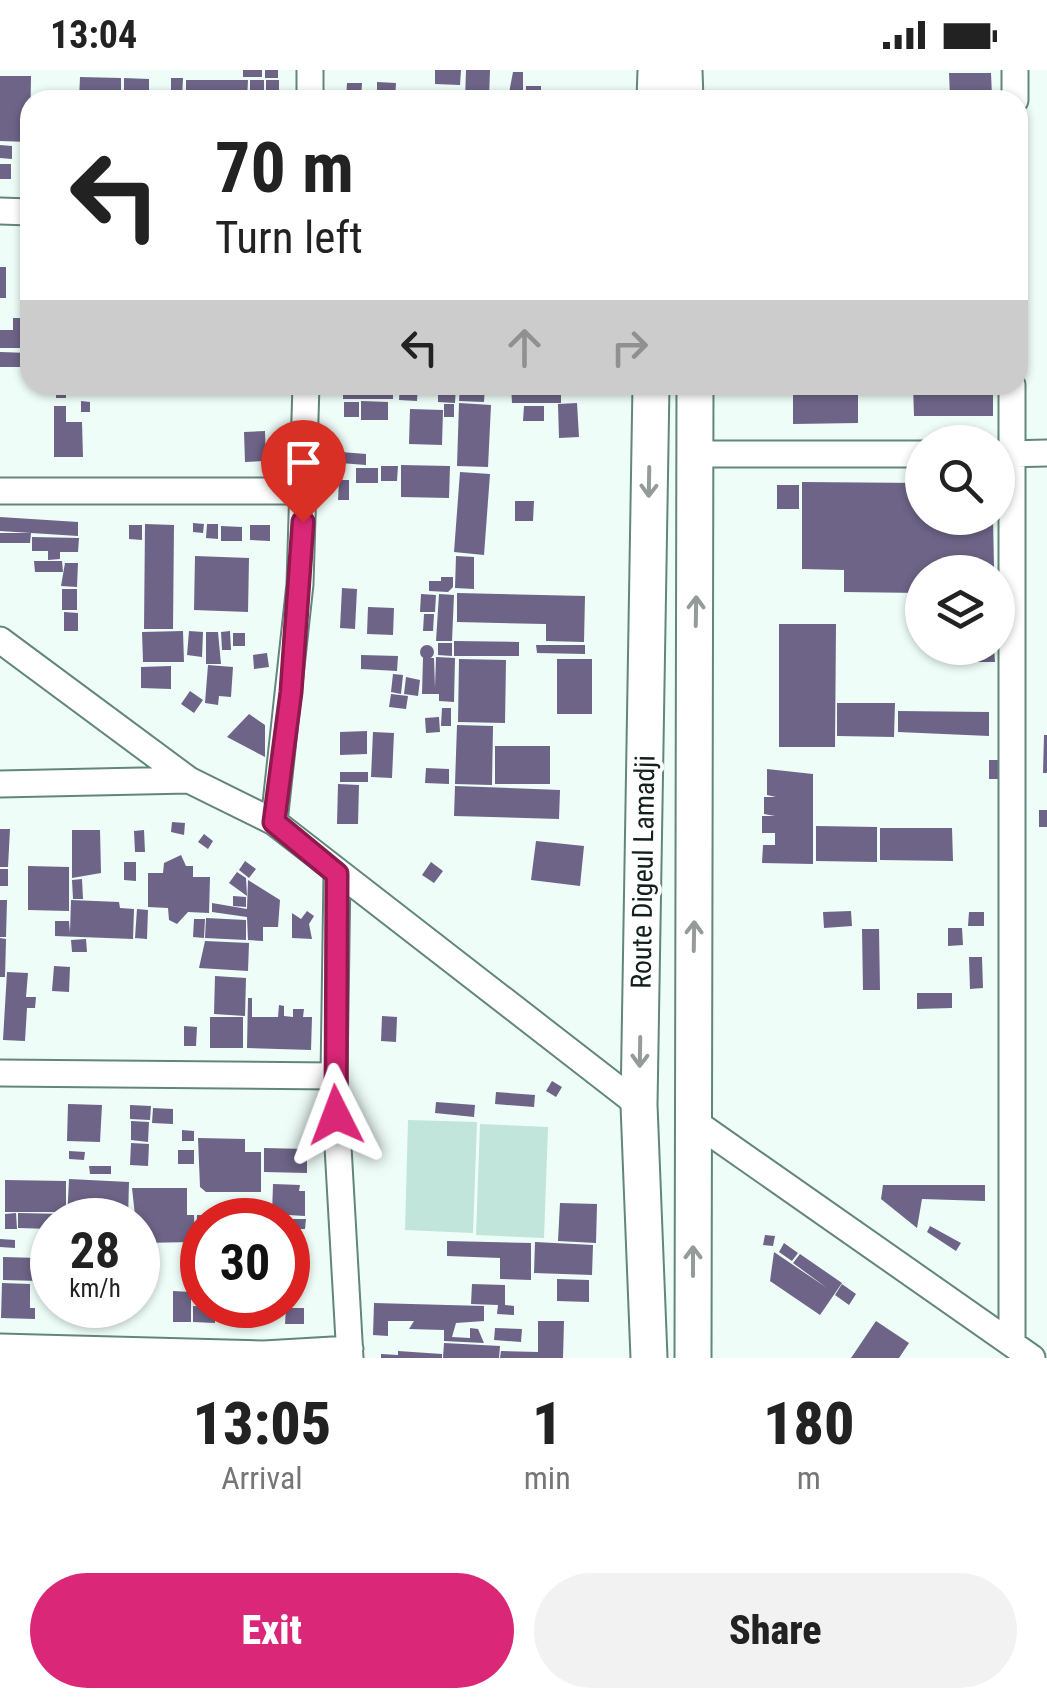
<!DOCTYPE html>
<style>
:root{--surface:#fff;--page:#f2f2f2;--text:#222;--muted:#767676;--accent:#db2777}
body{margin:0;font-family:"Roboto Condensed",sans-serif;background:var(--page);color:var(--text);height:100vh;display:flex;flex-direction:column;font-size:38px;white-space:nowrap}
*{box-sizing:border-box;margin:0}
p{font-size:32px;color:var(--muted)}
.icon{flex:none;width:55px;height:55px;fill:none;stroke:currentColor;stroke-width:2;stroke-linecap:round;stroke-linejoin:round}
.map{position:relative;height:1288px;overflow:hidden}
.side{display:flex;flex-direction:column;background:var(--surface);flex:1}
.side>*{flex:none}
.banner{position:absolute;left:20px;top:20px;width:1008px;height:305px;border-radius:30px;box-shadow:0 2px 8px #0004;background:#fff;color:var(--text);overflow:hidden}
.controls{position:absolute;left:905px;top:355px;display:grid;gap:20px}
.controls a{display:grid;place-items:center;width:110px;height:110px;border-radius:50%;background:var(--surface);box-shadow:0 2px 8px #0004;font-size:50px}
.speed{position:absolute;left:30px;top:1128px;display:flex;gap:20px;font-size:50px;font-weight:700;text-align:center}
.speed>*{display:grid;place-content:center;width:130px;height:130px;border-radius:50%;background:var(--surface);box-shadow:0 2px 8px #0004;line-height:1}
.speed small{font-size:25px;font-weight:400}
.speed .limit{border:15px solid #d22;background:#fff;color:#111}
.pin{position:absolute;display:grid;place-items:center;width:85px;height:85px;color:#fff;margin:-102px -42px;border-radius:50% 50% 50% 0;rotate:-45deg;box-shadow:0 0 10px #0007}
.pin .icon{rotate:45deg}
.me{position:absolute;width:110px;margin:-55px;rotate:357deg;stroke-linejoin:round;filter:drop-shadow(0 0 8px #0008)}
.turn{display:flex;align-items:center;gap:35px;height:210px;padding:0 30px;font-size:45px}
.turn .icon{width:130px;height:130px;stroke-width:2.5}
.turn b{display:block;font-size:70px;line-height:85px}
.lanes{display:flex;align-items:center;height:95px;padding:0 30px;background:#0003;justify-content:center;gap:50px;direction:ltr}
.lanes .off{opacity:.35}
.eta{display:flex;justify-content:space-evenly;align-items:center;height:170px;text-align:center}
.eta b{font-size:60px;font-weight:800;line-height:70px}
.action{display:flex;gap:20px;margin-top:auto;padding:20px 30px}
.action a{flex:1;height:115px;border-radius:60px;background:var(--accent);color:#fff;font-size:40px;font-weight:800;line-height:115px;text-align:center}
.action a+a{background:var(--page);color:var(--text)}
.status{display:flex;justify-content:space-between;align-items:center;height:70px;padding:0 50px;background:var(--surface);direction:ltr}
.status svg{height:28px;fill:currentColor}
.map>svg:first-child{display:block}
</style>
<div class="status"><b>13:04</b><svg viewBox="0 0 49 12"><path d="M0 12V9h3v3zM5 12V6h3v6zM10 12V3h3v9zM15 12V0h3v12zM26 1h20v11H26zM47 4h2v5h-2z"/></svg></div>
<div class="map">
<svg width="1047" height="1288" viewBox="0 0 1047 1288">
<rect width="100%" height="100%" fill="#eefdf8"/>
<path fill="#c1e5da" d="M408 1050 477 1052 473 1163 405 1160Z
M480 1054 548 1057 544 1168 476 1165Z"/>
<path fill="#6d6487" d="M243 0H262V7H243Z
M265 0H278V8H265Z
M435 0H461L460 15 435 14Z
M466 0H490L489 30H465Z
M513 2H523V29L508 28Z
M949 3H991L992 26H950Z
M0 6H31L30 72 0 71Z
M80 7 121 8V30H79Z
M124 8 149 9V30H124Z
M171 8H183L182 28H171Z
M186 10H248L247 30H186Z
M250 10H264V30H250Z
M266 10H279V24H266Z
M377 12 396 13 395 30 377 29Z
M347 13H362L361 30H346Z
M526 16H541V30H526Z
M554 26 585 27 584 30H554Z
M0 75 12 76V89L0 88Z
M0 94H11V109H0Z
M0 197H6V228H0Z
M13 248H30V278H0V260H13Z
M0 282 29 283V297H0Z
M56 315H66V328H56Z
M343 315H393V329H343Z
M400 315H418L417 331 399 330Z
M438 315H456L455 333 438 332Z
M460 315H485L484 332 459 331Z
M511 315H561V333H512Z
M793 315H858V353L793 354Z
M913 315H993V346H914Z
M81 331 90 332V342H81Z
M361 331 388 332V350H361Z
M344 332H359V347H344Z
M459 333 491 335 488 397 457 396Z
M577 333 579 367 559 368 558 334Z
M444 334H454V347H444Z
M54 336H66V352H82L83 387H54Z
M524 336H544V351H523Z
M410 339 443 340 442 375 409 374Z
M265 361 266 391 245 392 244 362Z
M341 382 366 384V395L340 393Z
M401 395 450 396 449 428 401 427Z
M381 396H398L397 411H381Z
M356 398H378V413H356Z
M460 402 490 404 484 485 454 482Z
M339 410H349V430H338Z
M802 412 922 413V448H993L994 497H951V502H922V523L844 522V500L802 499Z
M777 415H799V439H777Z
M515 431H534L533 451H515Z
M0 447 78 452V466L0 461Z
M193 453 204 454 203 463 193 462Z
M145 454 174 455 173 559H144Z
M207 454H218V469L206 468Z
M129 455H142V470L129 469Z
M250 455H270V471L250 470Z
M221 456 242 457V471H221Z
M0 463H31L30 473H0Z
M32 467 79 468 78 482H60V489L48 490V481H32Z
M195 486 249 488 248 542 194 540Z
M456 486 474 487V519L455 518Z
M34 491H62L63 502H35Z
M65 493H78L77 517 61 516Z
M441 507H453V517L448 522 429 521V511H441Z
M342 518 357 519 355 559 340 558Z
M62 519H77V540H62Z
M457 523 585 526 584 572 546 571V554L457 552Z
M421 524 436 525 435 542H420Z
M439 524 454 525 452 571H436Z
M368 537 394 538 393 565 367 564Z
M64 542 78 543V561H64Z
M424 544H434L433 561H423Z
M779 554H836L835 677H779Z
M183 561 184 592H143L142 562Z
M189 561 203 562 202 587 187 585Z
M230 561 231 580H222L221 562Z
M206 562H218L221 594H206Z
M233 563H245V576H233Z
M454 571 519 572V586H454Z
M438 573H452V586L438 585Z
M420 582a7 7 0 1 1 14 0a7 7 0 1 1-14 0Z
M536 575H585V584L537 583Z
M953 578H994L995 592H954Z
M267 583 269 597 254 599 253 585Z
M361 585 398 586 397 601 361 599Z
M436 587 455 588 454 632 439 631V624H422L423 588H434L435 618Z
M459 589 506 590 505 653 458 652Z
M557 589H592V644H557Z
M208 595 233 597 231 627 219 626 218 635 205 633Z
M171 596V619L141 618V597Z
M393 604 403 605 401 624 391 622Z
M406 607 420 610 418 626 404 624Z
M190 621 203 630 194 643 181 634Z
M391 624 408 626 406 639 389 637Z
M837 633H895L894 667 837 666Z
M442 638H451V656H441Z
M898 641 989 642V666L898 662Z
M249 644 265 655V687L227 667Z
M439 647 440 662 426 663 425 648Z
M457 655 493 656 492 715 455 714Z
M367 661V684L340 685V662Z
M373 662 394 663 392 708 371 707Z
M1044 665H1047V703H1043Z
M495 676H550V714H495Z
M989 690H999V709H989Z
M426 698 449 699V714L425 713Z
M767 699 813 704V794L762 793 763 775H775V763H762V746H775L764 744V727H776L767 725Z
M340 702H368V712H340Z
M338 714 359 715 358 754H337Z
M455 716 560 720 559 749 454 746Z
M1039 740H1047V757H1039Z
M172 752 185 753 184 765 171 762Z
M816 756 877 757V792L816 791Z
M880 758H952L953 791 880 790Z
M0 759H10L8 797H0Z
M72 760H100L101 803 72 808Z
M144 760 145 782H135L134 761Z
M204 764 213 771 208 779 198 772Z
M536 771 584 776 580 816 531 810Z
M181 785 186 796H193V807H210L209 843 188 842 177 854 169 850 168 838 148 837V803H163L164 793Z
M245 791 256 799 249 808 239 800Z
M124 792H136V811L124 810Z
M431 792 443 801 434 813 422 805Z
M28 796 69 797V841L28 840Z
M0 799H8V816H0Z
M237 802 246 808 247 826 229 813Z
M82 809 83 829H73L72 810Z
M248 810 280 830 278 857H263V871L248 870 247 847 212 842V833L247 839Z
M233 826 246 827V837L233 836Z
M0 830H7L6 867H0Z
M71 830 119 832 120 838 134 839 133 869 55 866V851H69L70 863Z
M137 839 148 840 147 869 135 868Z
M307 841 314 846 309 854 312 869 292 868V843L301 849Z
M851 841 852 856 824 858 823 842Z
M969 842H984V856H968Z
M206 848 246 850V870L205 868Z
M194 849H205L204 868 193 867Z
M948 858H962L963 875 948 876Z
M862 859H879L880 920H863Z
M0 868 6 869 5 907H0Z
M86 869 87 882H72L71 870Z
M205 871 249 873 248 901 199 898Z
M969 887H982L983 918 970 919Z
M54 896 70 897 69 922 52 921Z
M7 902 28 903 26 927H36L35 938H27L25 971 3 970Z
M215 906 246 908 245 946 214 944Z
M917 923H952V938L917 939Z
M248 928H252V947H278L279 935 284 936V946L293 947V939H304L303 947H312L311 980 247 978Z
M382 946 397 947 396 972 381 971Z
M210 947H243V978H210Z
M184 956 197 957 196 976H184Z
M552 1011 562 1017 556 1027 546 1021Z
M496 1022 535 1025 534 1037 495 1034Z
M436 1032 475 1035 474 1047 435 1043Z
M68 1034 102 1035 100 1072 67 1071Z
M130 1035 151 1036 150 1050 130 1049Z
M153 1038 173 1039V1054L152 1053Z
M131 1051 149 1052 148 1072 131 1070Z
M182 1060 194 1061V1071H182Z
M198 1068 245 1069V1082H261V1122H206L200 1117Z
M131 1073 149 1074 148 1096 130 1095Z
M264 1078 307 1079V1103L264 1102Z
M178 1080H194V1094H178Z
M69 1081 85 1082 84 1090 69 1089Z
M89 1096H111V1104H90Z
M69 1109 129 1112 128 1150H118V1144L82 1142V1150H67Z
M5 1110 66 1111V1142H5Z
M273 1114 300 1115 299 1121H305V1146L272 1144Z
M883 1115H985V1131L922 1129 917 1158 881 1129Z
M132 1118H187V1145H194L195 1172 138 1173Z
M560 1133 597 1134 596 1173 558 1171Z
M16 1143 17 1159H5V1144Z
M18 1143 66 1144V1150H52V1159L18 1158Z
M197 1145 238 1146V1150H202V1172H196Z
M306 1149 305 1159H288V1149Z
M930 1156 961 1173 956 1181 927 1162Z
M765 1165 775 1166 773 1176 763 1175Z
M0 1169 15 1170V1178L0 1177Z
M447 1171 531 1173V1210L500 1209V1188L447 1186Z
M535 1172 593 1175 592 1205 534 1203Z
M784 1173 798 1183 792 1191 779 1182Z
M288 1175H294L291 1231H288Z
M774 1182 827 1218 793 1193 800 1184 842 1213 820 1245 770 1211Z
M3 1187 39 1188V1211L3 1210Z
M138 1192H146V1205L138 1204Z
M557 1209 589 1210V1232L557 1231Z
M2 1213 30 1214V1238H35V1249L1 1248Z
M472 1214 505 1215V1235L514 1236V1245L497 1244 498 1235 471 1234Z
M842 1214 856 1224 849 1235 835 1225Z
M173 1221 191 1222V1252H173Z
M374 1233 484 1236V1251L456 1253 452 1267 470 1268V1258L478 1259 484 1273 444 1271V1260L409 1259 414 1251H388V1266L373 1265Z
M81 1235 80 1250 64 1249 65 1236Z
M233 1235H267V1240Z
M193 1236 215 1237V1253L193 1252Z
M286 1238H304V1254H285Z
M238 1241H249L248 1254H238Z
M538 1251H564L563 1288H500L501 1281 538 1282Z
M876 1251 909 1273 899 1288H851Z
M495 1258 522 1259 521 1272 494 1270Z
M444 1273 500 1276 499 1288H443Z
M398 1281 442 1284V1288H381V1284L398 1285Z"/>
<g fill="none" stroke-linecap="round" stroke-linejoin="round">
<g stroke="#62867b" stroke-width="29">
<path id="street" d="M310 30V0
M1015 30V0
M0 141 30 142
M698 384H922
M998 384 1047 383
M0 421H304
M0 570 189 710 274 752 639 1035
M0 714 189 710
M274 752 300 514 306 315
M337 804 334 1006 350 1288
M0 1003 334 1006
M692 1050 1032 1288
M1012 1273V315
M0 1277 264 1284 350 1279"/>
</g>
<g stroke="#62867b" stroke-width="39">
<path id="secondary" d="M684 0 685 30
M655 30 656 0
M649 1288 639 1035 651 315
M693 1288 695 315"/>
</g>
<use href="#street" stroke="#fff" stroke-width="25"/>
<use href="#secondary" stroke="#fff" stroke-width="35"/>
</g>
<defs><path id="oneway-shaft" d="M-6 0H5M1.5-3L5.5 0L1.5 3" fill="none" stroke-width="1.6" stroke-linecap="round" stroke-linejoin="round" transform="scale(2.5)"/></defs>
<g stroke="#949b99">
<use href="#oneway-shaft" transform="translate(649 412) rotate(91)"/>
<use href="#oneway-shaft" transform="translate(696 541) rotate(-89)"/>
<use href="#oneway-shaft" transform="translate(694 866) rotate(-89)"/>
<use href="#oneway-shaft" transform="translate(640 982) rotate(91)"/>
<use href="#oneway-shaft" transform="translate(693 1191) rotate(-90)"/>
</g>
<g fill="none" stroke-linecap="round" stroke-linejoin="round">
<g stroke="#8e194d" stroke-width="25">
<path id="route" d="M303 452 291 622 274 752 337 804 336 1045"/>
</g>
<use href="#route" stroke="#db2777" stroke-width="18"/>
</g>
<g text-anchor="middle" dominant-baseline="central" stroke-width="8" stroke-linejoin="round" paint-order="stroke">
<g font-size="28" fill="#12201c" stroke="#fff">
<text transform="translate(643 802) rotate(-89)">Route Digeul Lamadji</text>
</g>
</g>
</svg>
<div class="controls">
<a><svg class="icon" aria-label="search" viewBox="0 0 24 24"><circle cx="10" cy="10" r="6"/><path d="M15 15l6 6"/></svg></a>
<a><svg class="icon" aria-label="layers" viewBox="0 0 24 24"><path d="M12 4l9 5-9 5-9-5zM3 14l9 5 9-5"/></svg></a>
</div>
<div class="speed"><div>28<small>km/h</small></div><div class="limit">30</div></div>
<div class="pin" style="left:303px;top:452px;background:#d93025"><svg class="icon" aria-label="arrive" viewBox="0 0 24 24"><path d="M6 21V4h12l-3 4 3 4H6"/></svg></div>
<svg class="me" style="left:336px;top:1045px" viewBox="-20 -20 40 40"><path d="M0-17L14 15 0 8-14 15z" fill="#db2777" stroke="#fff" stroke-width="4"/></svg>
<div class="banner">
<div class="turn"><svg class="icon" aria-label="left" viewBox="0 0 24 24"><path d="M17 20v-9H6M10 6l-5 5 5 5"/></svg><div><b>70 m</b>Turn left</div></div>
<div class="lanes"><svg class="icon" aria-label="left" viewBox="0 0 24 24"><path d="M17 20v-9H6M10 6l-5 5 5 5"/></svg><svg class="icon off" aria-label="ahead" viewBox="0 0 24 24"><path d="M12 20V5M6 11l6-6 6 6"/></svg><svg class="icon off" aria-label="right" viewBox="0 0 24 24"><path d="M7 20v-9h11M14 6l5 5-5 5"/></svg></div>
</div>
</div>
<section class="side">
<div class="eta">
<div><b>13:05</b><p>Arrival</p></div>
<div><b>1</b><p>min</p></div>
<div><b>180</b><p>m</p></div>
</div>
<div class="action"><a>Exit</a><a>Share</a></div>
</section>
